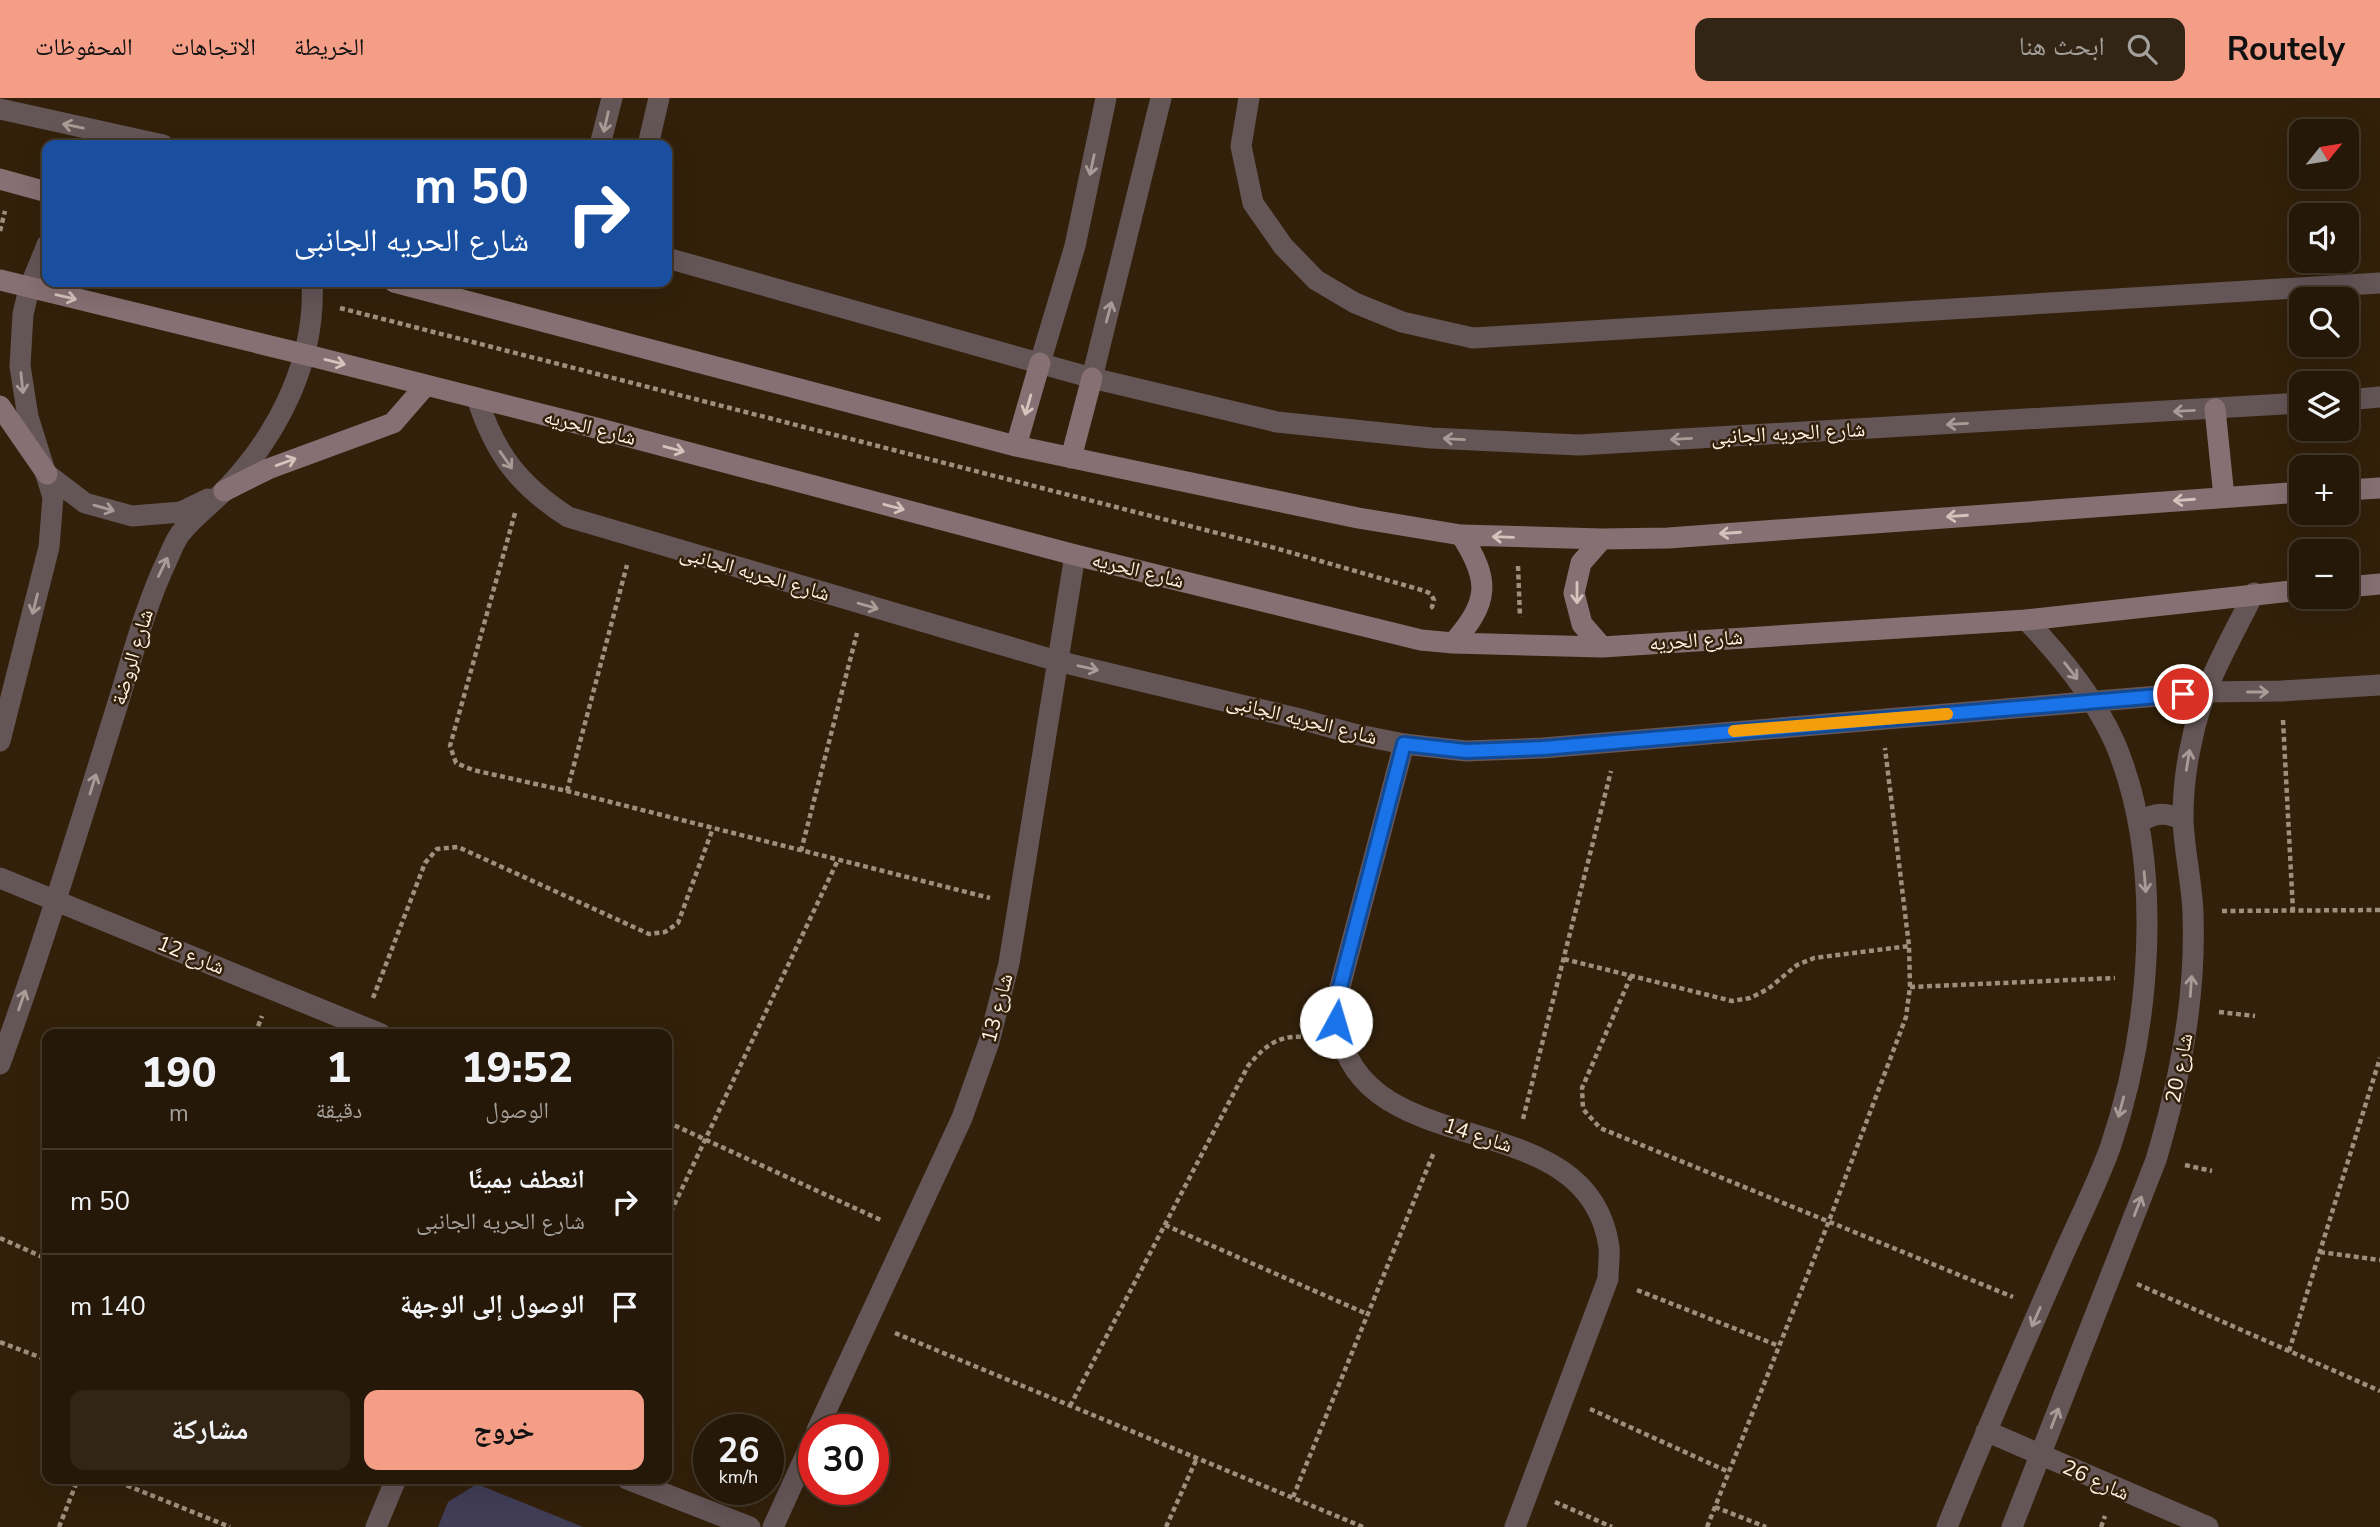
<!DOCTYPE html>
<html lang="ar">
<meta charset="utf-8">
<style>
:root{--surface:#261808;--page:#322516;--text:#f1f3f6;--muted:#a4a09c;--line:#423729;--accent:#f49e87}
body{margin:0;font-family:"Nunito Sans","Noto Naskh Arabic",sans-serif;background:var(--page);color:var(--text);direction:rtl;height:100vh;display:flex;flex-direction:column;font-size:26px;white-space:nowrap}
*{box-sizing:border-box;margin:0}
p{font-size:23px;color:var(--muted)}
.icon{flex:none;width:38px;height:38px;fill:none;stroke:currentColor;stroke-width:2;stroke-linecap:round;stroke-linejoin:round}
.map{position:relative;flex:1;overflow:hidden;direction:ltr}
.side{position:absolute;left:42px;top:931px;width:630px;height:455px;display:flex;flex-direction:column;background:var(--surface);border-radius:14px;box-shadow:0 7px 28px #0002,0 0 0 2px var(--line);direction:rtl}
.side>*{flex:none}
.banner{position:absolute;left:42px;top:42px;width:630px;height:147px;border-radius:14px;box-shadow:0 7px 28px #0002,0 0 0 2px var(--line);direction:rtl;background:#1a4fa0;color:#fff;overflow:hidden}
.needle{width:46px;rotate:60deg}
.tools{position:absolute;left:2289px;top:21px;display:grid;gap:14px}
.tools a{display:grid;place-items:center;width:70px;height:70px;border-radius:14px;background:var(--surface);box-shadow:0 7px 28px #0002,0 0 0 2px var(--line);font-size:35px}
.speed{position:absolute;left:693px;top:1316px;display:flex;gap:14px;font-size:35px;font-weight:700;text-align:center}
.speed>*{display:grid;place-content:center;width:91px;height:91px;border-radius:50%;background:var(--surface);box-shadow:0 7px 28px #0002,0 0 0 2px var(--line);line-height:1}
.speed small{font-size:18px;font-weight:400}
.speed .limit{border:10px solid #d22;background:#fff;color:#111}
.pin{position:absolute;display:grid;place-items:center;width:60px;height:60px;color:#fff;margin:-30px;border:4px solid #fff;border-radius:50%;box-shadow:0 2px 7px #0007}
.me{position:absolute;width:77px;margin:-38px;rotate:6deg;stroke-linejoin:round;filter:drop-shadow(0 0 5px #0008)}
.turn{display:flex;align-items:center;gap:24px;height:147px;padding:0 28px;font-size:32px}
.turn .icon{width:91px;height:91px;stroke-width:2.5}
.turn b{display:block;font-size:49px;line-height:60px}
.eta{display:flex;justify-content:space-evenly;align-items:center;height:119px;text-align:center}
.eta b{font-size:42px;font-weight:800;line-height:49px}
.cta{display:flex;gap:14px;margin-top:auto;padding:14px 28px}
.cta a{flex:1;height:80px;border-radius:14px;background:var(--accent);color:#111;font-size:28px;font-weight:800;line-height:80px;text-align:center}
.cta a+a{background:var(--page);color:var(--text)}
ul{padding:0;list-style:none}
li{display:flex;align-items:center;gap:21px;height:105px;padding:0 28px;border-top:2px solid var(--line)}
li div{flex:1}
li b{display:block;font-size:26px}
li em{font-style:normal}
header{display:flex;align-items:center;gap:42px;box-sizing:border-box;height:98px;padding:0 35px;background:var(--accent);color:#111}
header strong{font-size:33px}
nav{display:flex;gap:38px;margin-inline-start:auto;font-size:24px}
.search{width:490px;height:63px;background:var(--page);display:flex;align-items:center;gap:18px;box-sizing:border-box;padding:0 24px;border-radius:14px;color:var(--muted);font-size:26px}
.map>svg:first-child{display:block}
</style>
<header>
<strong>Routely</strong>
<div class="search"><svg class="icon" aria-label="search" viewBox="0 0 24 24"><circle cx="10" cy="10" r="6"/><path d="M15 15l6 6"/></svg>ابحث هنا</div>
<nav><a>الخريطة</a><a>الاتجاهات</a><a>المحفوظات</a></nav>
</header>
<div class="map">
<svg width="2380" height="1429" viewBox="0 0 2380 1429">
<rect width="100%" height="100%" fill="#32200a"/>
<path fill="#413d57" d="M477 1386 583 1429H438L448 1404Z"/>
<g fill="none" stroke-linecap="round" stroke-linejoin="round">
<path stroke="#9e8f7e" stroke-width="4.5" stroke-dasharray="5 3.5" stroke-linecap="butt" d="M0 133 5 113
M340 210 1268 448 1425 493 1431 496 1434 502 1432 509 1429 511
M515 415 450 648 456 665 473 672 567 693 990 800
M1518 468 1520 519
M2283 622 2293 813
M567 693 627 467
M801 753 857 535
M2222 813 2380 812
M1564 861 1732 903 1750 900 1768 891 1797 867 1814 860 1909 848
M1631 878 1582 990 1583 1011 1600 1030 2013 1199
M1910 889 2115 880
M373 900 425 765 437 751 458 749 649 836 665 834 678 825 713 730
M2219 914 2255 918
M255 936 262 918
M1523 1021 1611 673
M667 1024 883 1123
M2185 1067 2212 1073
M667 1122 838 762
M1165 1127 1367 1216
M0 1140 47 1161
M2320 1154 2380 1162
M2137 1186 2380 1293
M1637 1192 1779 1248
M895 1235 1363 1429
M0 1244 47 1262
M2289 1253 2380 960
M1070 1308 1248 968C1268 944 1282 935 1314 940
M1590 1311 1729 1374
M111 1381 230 1429
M1293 1399 1434 1054
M1555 1404 1612 1429
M1715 1409 1766 1429
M59 1429 78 1381
M1166 1429 1197 1360
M1707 1429 1829 1123 1906 919 1910 889 1909 848 1885 650
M2101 1429 2105 1418"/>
<path stroke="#645557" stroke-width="21" d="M1249 0 1241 48 1253 105 1283 148 1316 182 1355 205 1402 224 1473 240 2380 185
M600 47 612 0
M648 47 659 0
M1040 265 1075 148 1106 0
M1092 280 1161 0
M1404 646 1336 904C1338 1078 1587 994 1609 1149 1610 1159 1608 1170 1608 1181L1515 1429
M2140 724C2155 714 2167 714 2183 722
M0 780 381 936
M817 1332 962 1020 989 944 1009 865 1075 457
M1986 1333 2208 1429
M627 1381 750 1429
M376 1429 396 1381
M773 1429 814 1339
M1947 1429C1982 1342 2019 1257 2057 1171 2074 1131 2095 1091 2110 1050 2151 930 2165 764 2115 645 2094 598 2061 558 2026 522
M2012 1429 2156 1062C2180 981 2196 901 2193 816 2192 784 2184 753 2183 721 2183 695 2186 667 2192 642 2202 589 2230 543 2254 495"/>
<path stroke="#645557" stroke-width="21" d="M0 11 163 47
M667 160 1092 280 1277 324 1431 340 1579 347 2301 305
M477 300C495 356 519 387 568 419L1057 563 1304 622 1354 636 1404 646 1466 653 1543 650 2205 594 2282 593 2380 587
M2347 302 2380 299
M47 376 85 405 132 418 181 414 208 401
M0 643 49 449 53 399 28 319 20 268 23 216 29 191 47 147
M0 966C43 847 80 726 118 605 133 556 146 506 168 460 171 453 175 443 180 436 193 419 213 405 229 388 280 333 316 261 312 184"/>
<path stroke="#877073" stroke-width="21" d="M0 81 47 94
M0 182 311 258 596 330 1075 457 1421 542 1453 545 1602 549 2026 522 2301 492
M394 184 1016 348 1358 420 1461 437 1602 441 1668 440 2301 394
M0 308 47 376
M2215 311 2224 399
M1016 348 1040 265
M1071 360 1092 280
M2347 392 2380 390
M224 393 268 371 393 325 426 287
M1602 441 1581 465 1574 495 1582 526 1602 549
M2347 489 2380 486
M1453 545C1489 504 1491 483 1461 437"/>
</g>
<defs><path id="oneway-shaft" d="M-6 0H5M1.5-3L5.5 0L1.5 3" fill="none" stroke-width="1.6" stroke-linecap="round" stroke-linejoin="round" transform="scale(1.75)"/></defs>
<g stroke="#a99c96">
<use href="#oneway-shaft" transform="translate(606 24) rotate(103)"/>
<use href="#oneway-shaft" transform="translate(73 28) rotate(-168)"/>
<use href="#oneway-shaft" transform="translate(1092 67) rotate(102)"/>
<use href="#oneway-shaft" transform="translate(1109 214) rotate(-75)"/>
<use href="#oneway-shaft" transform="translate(22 285) rotate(84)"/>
<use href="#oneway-shaft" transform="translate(2184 313) rotate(177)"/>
<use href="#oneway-shaft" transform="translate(1957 326) rotate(177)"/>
<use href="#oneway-shaft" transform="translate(1454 341) rotate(-177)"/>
<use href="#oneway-shaft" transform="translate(1681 341) rotate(177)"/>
<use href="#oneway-shaft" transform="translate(506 362) rotate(55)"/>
<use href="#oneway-shaft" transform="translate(104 410) rotate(16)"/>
<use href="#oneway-shaft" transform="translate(163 469) rotate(-64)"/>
<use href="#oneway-shaft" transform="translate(35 506) rotate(104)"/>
<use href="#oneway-shaft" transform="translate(868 508) rotate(16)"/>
<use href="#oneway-shaft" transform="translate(1088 570) rotate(13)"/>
<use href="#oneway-shaft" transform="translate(2071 573) rotate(52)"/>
<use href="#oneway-shaft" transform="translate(2258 594)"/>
<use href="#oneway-shaft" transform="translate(2188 662) rotate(-81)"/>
<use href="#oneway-shaft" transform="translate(93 686) rotate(-73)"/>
<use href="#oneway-shaft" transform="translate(2145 784) rotate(85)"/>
<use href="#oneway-shaft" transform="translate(2191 888) rotate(-86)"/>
<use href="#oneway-shaft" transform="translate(22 902) rotate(-71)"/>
<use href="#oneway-shaft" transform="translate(2121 1009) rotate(105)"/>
<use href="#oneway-shaft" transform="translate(2138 1108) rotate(-69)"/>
<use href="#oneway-shaft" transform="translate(2036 1219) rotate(114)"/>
<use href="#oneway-shaft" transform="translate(2055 1320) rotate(-69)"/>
</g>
<g stroke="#d4c4bc">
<use href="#oneway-shaft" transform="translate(66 199) rotate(13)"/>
<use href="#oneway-shaft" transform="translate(335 264) rotate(14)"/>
<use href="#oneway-shaft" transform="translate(1028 307) rotate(106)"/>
<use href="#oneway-shaft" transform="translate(674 351) rotate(15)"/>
<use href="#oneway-shaft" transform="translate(286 364) rotate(-20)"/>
<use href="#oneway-shaft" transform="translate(2184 402) rotate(176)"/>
<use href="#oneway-shaft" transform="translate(894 409) rotate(15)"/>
<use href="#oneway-shaft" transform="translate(1957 418) rotate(176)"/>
<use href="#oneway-shaft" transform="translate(1730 435) rotate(176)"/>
<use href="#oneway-shaft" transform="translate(1503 439) rotate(-178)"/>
<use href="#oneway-shaft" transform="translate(1577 495) rotate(90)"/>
</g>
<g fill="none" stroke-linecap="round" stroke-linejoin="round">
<g stroke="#114b97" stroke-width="18">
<path id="route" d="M1336 924V904L1404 646 1466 653 1543 650 2183 596"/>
</g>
<use href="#route" stroke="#1a73e8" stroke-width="12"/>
<path stroke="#f59e0b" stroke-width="12" d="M1734 633 1947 616"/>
</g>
<g text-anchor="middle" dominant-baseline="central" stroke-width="5" stroke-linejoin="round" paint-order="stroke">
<g font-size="21" fill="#fef2e4" stroke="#32200a">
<text transform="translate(590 329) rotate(14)">شارع الحريه</text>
<text transform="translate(1788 335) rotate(-3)">شارع الحريه الجانبى</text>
<text transform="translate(1138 472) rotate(14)">شارع الحريه</text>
<text transform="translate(755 475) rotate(16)">شارع الحريه الجانبى</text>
<text transform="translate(1696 542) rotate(-4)">شارع الحريه</text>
<text transform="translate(132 559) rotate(-73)">شارع الروضة</text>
<text transform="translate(1302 621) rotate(14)">شارع الحريه الجانبى</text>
<text transform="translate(191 857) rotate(22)">شارع 12</text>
<text transform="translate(997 910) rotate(-75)">شارع 13</text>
<text transform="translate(2179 970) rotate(-79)">شارع 20</text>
<text transform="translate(1478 1037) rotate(18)">شارع 14</text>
<text transform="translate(2096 1382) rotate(24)">شارع 26</text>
</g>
</g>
</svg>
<div class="tools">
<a><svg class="needle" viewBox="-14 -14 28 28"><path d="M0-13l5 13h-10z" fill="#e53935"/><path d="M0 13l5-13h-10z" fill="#a4a09c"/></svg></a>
<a><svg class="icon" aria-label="sound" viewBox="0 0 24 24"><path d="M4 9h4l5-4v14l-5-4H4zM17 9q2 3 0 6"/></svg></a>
<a><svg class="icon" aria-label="search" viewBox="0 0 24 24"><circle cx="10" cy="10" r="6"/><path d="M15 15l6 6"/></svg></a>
<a><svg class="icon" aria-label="layers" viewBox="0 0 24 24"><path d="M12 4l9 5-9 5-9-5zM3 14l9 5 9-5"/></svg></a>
<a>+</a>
<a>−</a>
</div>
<div class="speed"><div>26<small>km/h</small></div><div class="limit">30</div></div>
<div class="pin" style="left:2183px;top:596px;background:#d93025"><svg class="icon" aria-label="arrive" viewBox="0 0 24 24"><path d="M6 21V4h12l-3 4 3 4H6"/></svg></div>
<svg class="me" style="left:1336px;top:924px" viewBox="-20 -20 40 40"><circle r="19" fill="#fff"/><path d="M0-13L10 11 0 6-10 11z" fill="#1a73e8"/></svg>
<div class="banner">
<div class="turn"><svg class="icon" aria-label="right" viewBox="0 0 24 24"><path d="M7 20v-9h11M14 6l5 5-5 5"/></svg><div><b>50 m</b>شارع الحريه الجانبى</div></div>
</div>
<section class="side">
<div class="eta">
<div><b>19:52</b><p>الوصول</p></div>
<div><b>1</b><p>دقيقة</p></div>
<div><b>190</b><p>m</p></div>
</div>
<ul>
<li><svg class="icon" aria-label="right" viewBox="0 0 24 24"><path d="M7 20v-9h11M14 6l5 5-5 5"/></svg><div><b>انعطف يمينًا</b><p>شارع الحريه الجانبى</p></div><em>50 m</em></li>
<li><svg class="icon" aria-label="arrive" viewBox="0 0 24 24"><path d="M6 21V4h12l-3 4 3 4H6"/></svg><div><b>الوصول إلى الوجهة</b></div><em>140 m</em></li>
</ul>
<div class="cta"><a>خروج</a><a>مشاركة</a></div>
</section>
</div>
